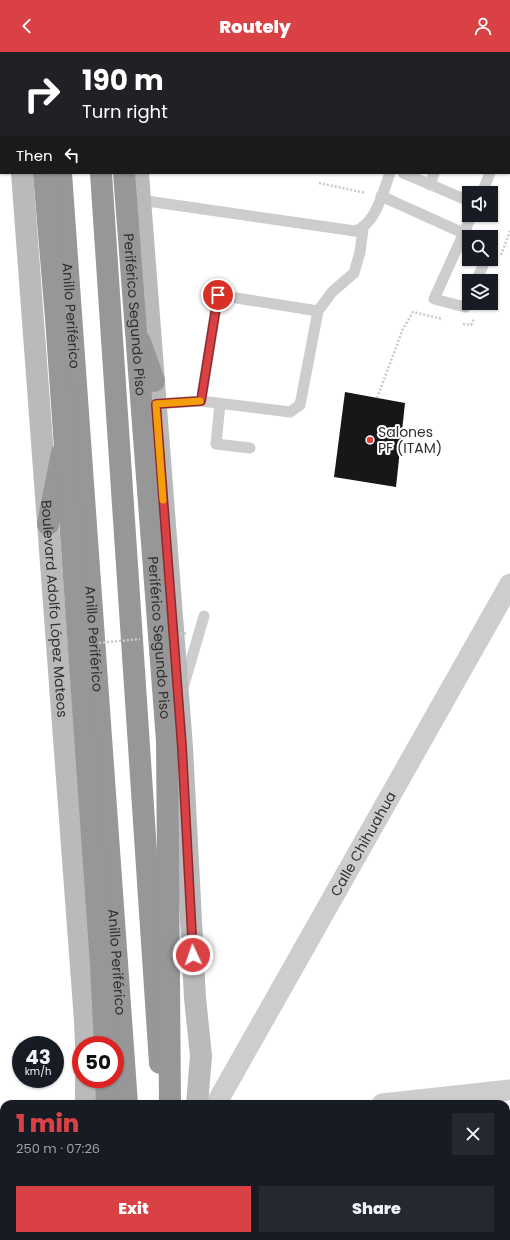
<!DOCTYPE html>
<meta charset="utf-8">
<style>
:root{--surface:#171b24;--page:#242831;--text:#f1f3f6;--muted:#9ea1a6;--accent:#d94144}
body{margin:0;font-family:Poppins,sans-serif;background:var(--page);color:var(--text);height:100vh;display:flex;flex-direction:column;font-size:15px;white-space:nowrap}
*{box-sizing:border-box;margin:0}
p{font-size:13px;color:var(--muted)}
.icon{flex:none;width:22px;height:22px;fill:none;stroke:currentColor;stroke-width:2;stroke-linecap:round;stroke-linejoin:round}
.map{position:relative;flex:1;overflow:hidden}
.drawer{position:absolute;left:0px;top:1048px;width:510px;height:140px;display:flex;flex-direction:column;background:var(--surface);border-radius:12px 12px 0 0;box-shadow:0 1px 3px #0004}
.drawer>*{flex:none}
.guide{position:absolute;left:0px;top:0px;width:510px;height:122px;box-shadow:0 1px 3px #0004;background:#202124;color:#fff;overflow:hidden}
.buttons{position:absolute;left:462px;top:134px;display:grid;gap:8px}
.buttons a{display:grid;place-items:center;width:36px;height:36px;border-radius:0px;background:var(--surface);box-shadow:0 1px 3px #0004;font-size:20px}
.speed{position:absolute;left:12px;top:984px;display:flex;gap:8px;font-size:20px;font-weight:700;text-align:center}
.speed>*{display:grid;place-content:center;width:52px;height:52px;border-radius:50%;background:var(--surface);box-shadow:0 1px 3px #0004;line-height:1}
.speed small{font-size:10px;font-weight:400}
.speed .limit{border:6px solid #d22;background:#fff;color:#111}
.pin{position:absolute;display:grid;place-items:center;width:34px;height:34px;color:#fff;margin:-17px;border:2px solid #fff;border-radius:50%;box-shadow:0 1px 4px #0007}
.me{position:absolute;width:44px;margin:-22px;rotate:357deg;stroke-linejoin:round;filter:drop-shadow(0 0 3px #0008)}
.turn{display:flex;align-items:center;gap:14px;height:84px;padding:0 16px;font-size:18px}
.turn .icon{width:52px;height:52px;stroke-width:2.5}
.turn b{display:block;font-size:28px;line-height:34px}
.then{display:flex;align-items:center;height:38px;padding:0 16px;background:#0003;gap:8px;font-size:15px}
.round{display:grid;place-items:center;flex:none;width:42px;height:42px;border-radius:0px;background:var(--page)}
.summary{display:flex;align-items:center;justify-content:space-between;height:68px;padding:0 16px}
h1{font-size:24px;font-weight:800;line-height:30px;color:var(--accent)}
.primary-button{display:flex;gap:8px;margin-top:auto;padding:8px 16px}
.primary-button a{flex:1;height:46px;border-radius:0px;background:var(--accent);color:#fff;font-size:16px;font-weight:800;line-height:46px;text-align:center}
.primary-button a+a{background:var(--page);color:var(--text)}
header{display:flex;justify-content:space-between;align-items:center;height:52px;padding:0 16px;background:var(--accent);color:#fff;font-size:18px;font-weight:800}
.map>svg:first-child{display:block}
</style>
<header><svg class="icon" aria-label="back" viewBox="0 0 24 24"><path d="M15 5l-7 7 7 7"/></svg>Routely<svg class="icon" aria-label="person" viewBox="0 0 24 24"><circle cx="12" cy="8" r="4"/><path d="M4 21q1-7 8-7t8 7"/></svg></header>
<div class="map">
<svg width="510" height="1188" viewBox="0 0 510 1188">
<rect width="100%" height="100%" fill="#fff"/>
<path fill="#171717" d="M345 340 405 351 396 435 334 425Z"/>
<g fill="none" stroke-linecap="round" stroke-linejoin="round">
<path stroke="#cacaca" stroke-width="2.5" stroke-dasharray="2 2" stroke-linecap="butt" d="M319 131 366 141
M501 203 510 179
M463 272 471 273 474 267
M377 346 403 277 413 260 443 267"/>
<path stroke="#cdcdcd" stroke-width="11" d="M446 1 447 0
M509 16H510
M509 71 510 69
M403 121 469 149
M430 133 434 121
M482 141 490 121
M381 144 463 181 469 186
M140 148 355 179C376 172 383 140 390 121
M476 229 486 207
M469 246 465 255 434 247 472 163
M201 349 218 243 318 259
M155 352 201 349 290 360 300 353 318 259 332 240 354 221 360 200 363 177
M220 352 216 392 250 396
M183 636 204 564"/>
<g stroke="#cdcdcd" stroke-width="21">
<path d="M258 1V0"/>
<path d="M358 1 359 0"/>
<path d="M0 111 1 110"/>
<path id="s1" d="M216 1052 510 532"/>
<path d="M382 1052 510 1038"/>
<path d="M506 1091 510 1084"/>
<path d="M0 1095H4"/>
<path d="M450 1188 452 1184"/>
</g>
<g stroke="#bababa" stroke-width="22">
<path d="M13 0V1"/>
<path d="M129 0V1"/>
<path id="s2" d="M22 121 85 969 86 993"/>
<path d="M138 121 182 695 195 946 201 1004 197 1052"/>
<path d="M86 1027V1052"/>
<path d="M76 1188 77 1184"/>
<path d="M182 1188V1184"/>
</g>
<g stroke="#979797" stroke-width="22">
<path d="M34 0V1"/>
<path d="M53 0V1"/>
<path d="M93 0V1"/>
<path d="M114 0V1"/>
<path id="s3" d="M61 121 127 1052"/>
<path d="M101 121 160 1011"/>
<path d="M140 290 154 329"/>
<path d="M48 472 62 401"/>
<path d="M106 1027 107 1052"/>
<path d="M102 1188 103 1184"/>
<path d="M123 1188V1184"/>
<path d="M167 1188V1184"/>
</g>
<path stroke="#cacaca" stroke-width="2.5" stroke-dasharray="2 2" stroke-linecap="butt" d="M180 582 188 581
M99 591 140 587
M49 597 58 596"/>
<g stroke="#979797" stroke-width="22">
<path d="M44 121 56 266 101 913 105 993"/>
<path id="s4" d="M124 121 167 689 170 1052"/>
</g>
</g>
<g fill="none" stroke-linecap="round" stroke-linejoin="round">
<g stroke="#8d2a2c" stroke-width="10">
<path id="route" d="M193 903 182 695 156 352 201 349 218 243"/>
</g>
<use href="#route" stroke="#d94144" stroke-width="7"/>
<path stroke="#f59e0b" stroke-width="7" d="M163 448 156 352 200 349"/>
</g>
<circle fill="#d94144" stroke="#fff" stroke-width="1.5" cx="370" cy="388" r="4"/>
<g text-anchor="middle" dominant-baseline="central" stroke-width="4" stroke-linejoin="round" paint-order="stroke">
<g font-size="14" fill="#303030" stroke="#fff">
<text stroke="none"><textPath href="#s3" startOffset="143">Anillo Periférico</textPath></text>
<text stroke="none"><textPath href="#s4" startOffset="142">Periférico Segundo Piso</textPath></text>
<text stroke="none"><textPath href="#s2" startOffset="437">Boulevard Adolfo López Mateos</textPath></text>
<text stroke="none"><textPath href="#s4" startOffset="466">Periférico Segundo Piso</textPath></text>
<text stroke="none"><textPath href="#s3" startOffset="467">Anillo Periférico</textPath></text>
<text stroke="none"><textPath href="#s1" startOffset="299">Calle Chihuahua</textPath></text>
<text stroke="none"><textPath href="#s3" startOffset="791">Anillo Periférico</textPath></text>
</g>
<g font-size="14" fill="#303030" stroke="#fff" text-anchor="start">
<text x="378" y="380">Salones<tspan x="378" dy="16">PF (ITAM)</tspan></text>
</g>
</g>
</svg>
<div class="buttons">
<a><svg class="icon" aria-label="sound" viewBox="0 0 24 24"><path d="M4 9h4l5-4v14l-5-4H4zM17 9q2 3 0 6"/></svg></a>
<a><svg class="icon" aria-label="search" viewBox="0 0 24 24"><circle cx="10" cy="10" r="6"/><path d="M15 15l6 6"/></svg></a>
<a><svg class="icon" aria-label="layers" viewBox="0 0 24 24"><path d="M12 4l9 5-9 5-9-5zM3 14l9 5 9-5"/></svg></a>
</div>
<div class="speed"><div>43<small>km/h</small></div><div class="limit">50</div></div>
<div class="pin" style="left:218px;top:243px;background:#d93025"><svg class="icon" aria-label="arrive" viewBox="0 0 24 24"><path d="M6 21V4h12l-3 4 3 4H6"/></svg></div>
<svg class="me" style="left:193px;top:903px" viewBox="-20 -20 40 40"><circle r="17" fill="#d94144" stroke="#fff" stroke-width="3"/><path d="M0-11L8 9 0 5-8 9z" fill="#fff"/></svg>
<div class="guide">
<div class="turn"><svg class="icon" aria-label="right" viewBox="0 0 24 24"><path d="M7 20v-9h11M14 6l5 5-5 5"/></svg><div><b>190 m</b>Turn right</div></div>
<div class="then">Then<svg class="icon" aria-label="left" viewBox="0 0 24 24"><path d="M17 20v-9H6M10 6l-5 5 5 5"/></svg></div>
</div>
<section class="drawer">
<div class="summary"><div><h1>1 min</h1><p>250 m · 07:26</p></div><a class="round"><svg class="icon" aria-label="close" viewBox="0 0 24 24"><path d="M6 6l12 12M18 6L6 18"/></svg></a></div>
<div class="primary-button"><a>Exit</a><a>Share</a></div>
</section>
</div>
